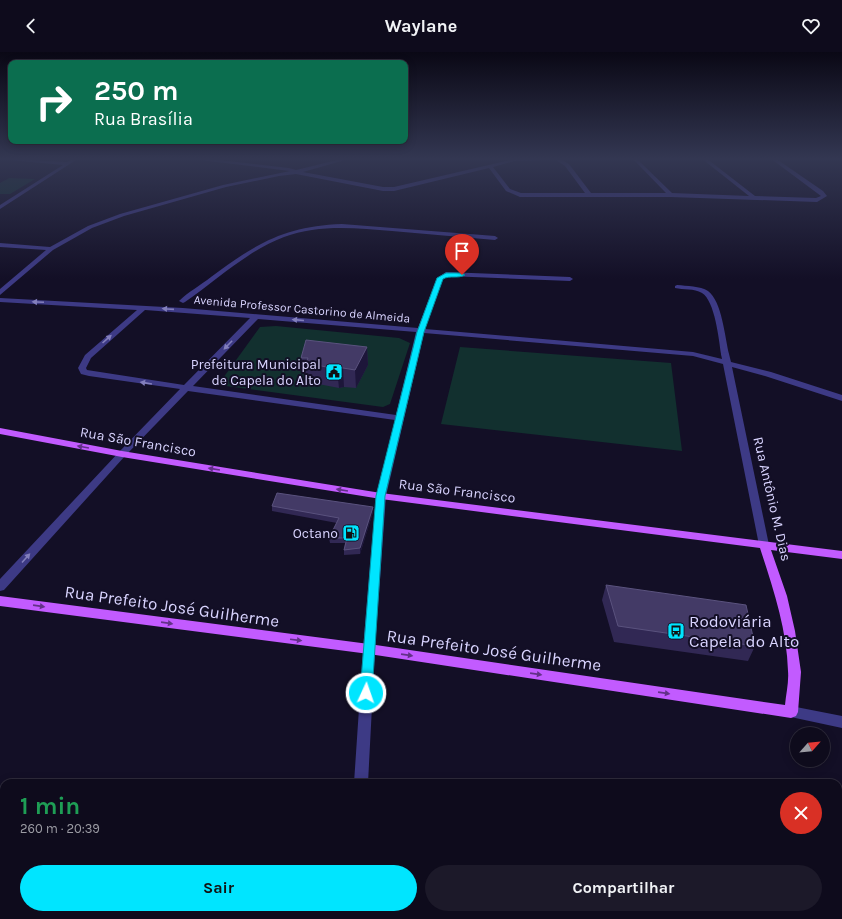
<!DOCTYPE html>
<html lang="pt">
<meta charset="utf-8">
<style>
:root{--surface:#0e0b1c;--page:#1c1929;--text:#f1f3f6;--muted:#9b9ba3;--line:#2e2b3b;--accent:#00e5ff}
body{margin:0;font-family:Karla,sans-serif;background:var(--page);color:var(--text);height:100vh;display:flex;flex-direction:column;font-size:15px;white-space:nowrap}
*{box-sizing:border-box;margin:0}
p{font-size:13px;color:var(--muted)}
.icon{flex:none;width:22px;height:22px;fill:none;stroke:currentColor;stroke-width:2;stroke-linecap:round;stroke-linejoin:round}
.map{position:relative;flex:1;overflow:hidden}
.sheet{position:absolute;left:0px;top:727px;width:842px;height:140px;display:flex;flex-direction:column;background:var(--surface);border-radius:12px 12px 0 0;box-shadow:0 2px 10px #0003,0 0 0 1px var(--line)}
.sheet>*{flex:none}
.banner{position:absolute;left:8px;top:8px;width:400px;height:84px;border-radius:8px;box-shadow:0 2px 10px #0003,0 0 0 1px var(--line);background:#0b6e4f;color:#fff;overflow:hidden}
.needle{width:26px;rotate:63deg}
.fabs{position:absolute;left:790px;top:675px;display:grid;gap:8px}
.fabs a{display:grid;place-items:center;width:40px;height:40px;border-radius:50%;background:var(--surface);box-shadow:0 2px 10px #0003,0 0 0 1px var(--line);font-size:20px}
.pin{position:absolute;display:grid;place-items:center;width:34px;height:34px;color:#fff;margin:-41px -17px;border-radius:50% 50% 50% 0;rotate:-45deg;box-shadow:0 0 4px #0007}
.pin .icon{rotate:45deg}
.me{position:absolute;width:44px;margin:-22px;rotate:3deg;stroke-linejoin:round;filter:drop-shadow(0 0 3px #0008)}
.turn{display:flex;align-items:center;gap:14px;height:84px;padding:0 20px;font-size:18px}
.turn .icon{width:52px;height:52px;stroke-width:2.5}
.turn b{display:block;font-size:28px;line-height:34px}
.round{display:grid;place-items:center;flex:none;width:42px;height:42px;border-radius:21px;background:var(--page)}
.head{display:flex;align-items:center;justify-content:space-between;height:68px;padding:0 20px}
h1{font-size:24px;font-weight:700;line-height:30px;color:#1e9e55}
.cta{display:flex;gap:8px;margin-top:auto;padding:8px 20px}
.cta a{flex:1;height:46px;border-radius:24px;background:var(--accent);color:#111;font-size:16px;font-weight:700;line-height:46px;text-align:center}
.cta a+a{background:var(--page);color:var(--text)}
header{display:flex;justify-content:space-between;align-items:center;height:52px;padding:0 20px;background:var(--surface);font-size:18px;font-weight:700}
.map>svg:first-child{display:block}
</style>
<header><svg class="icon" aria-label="back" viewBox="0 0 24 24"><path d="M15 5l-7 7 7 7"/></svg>Waylane<svg class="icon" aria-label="heart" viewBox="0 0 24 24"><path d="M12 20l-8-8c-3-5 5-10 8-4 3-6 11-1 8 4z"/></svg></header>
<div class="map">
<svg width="842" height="867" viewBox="0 0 842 867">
<rect width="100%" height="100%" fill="#130f26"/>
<path fill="#12302f" d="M9 126 35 127 10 142H0V131Z
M276 274 399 286 410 291 390 352 383 355 218 333 260 275Z
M460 295 671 311 682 399 441 372Z"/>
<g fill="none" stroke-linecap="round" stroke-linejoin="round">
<path fill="#3d3a85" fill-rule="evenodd" d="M677 233C687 234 700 234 708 239 722 249 725 286 729 302L728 304H722L721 302C719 288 715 249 702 241 694 236 683 238 675 236V234Z"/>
<path fill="#3d3a85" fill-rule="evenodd" d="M0 106 67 110 74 106H79L0 157V153L63 113 0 107Z
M190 106H203L289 116 296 118 345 106H352L303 120 383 135H394L514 107 558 106 569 112 591 141H666L632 106H636L672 141 749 144 701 106H706L755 144 816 146 821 144 770 106H775L823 139 827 144 817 150 671 145H520L506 139 489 116 394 139H383L296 122 279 124 226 135 124 164 92 176 53 198 0 243V237L46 198 0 195V191L50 195 88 174 120 162 223 133 290 119 192 107ZM556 108 565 114 585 141H521L510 137 493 115 514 109Z
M342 172 495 184 498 186 495 188C461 185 426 182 392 179 356 176 318 172 284 185 247 199 217 228 185 250L183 251 179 249C188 240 201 233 211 225 255 192 285 174 342 172Z
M446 220 570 225 573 227 570 229 447 224 443 227 425 277 693 300 722 307 721 302 725 300 729 302 731 310 771 320 842 343V349L765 324 732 315 769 493 768 496H760L759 493 723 312 693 304 424 281 386 444 375 597 368 731H354L363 597 376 444 395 368 188 339 125 404 4 538 0 539V527L119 400 180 337 89 324 81 322 78 316 85 303 137 258 0 250V246L183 256 418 276 437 226ZM145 258 250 266 184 333 87 318 86 316 91 306ZM258 267 416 280 396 363 193 334Z
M791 654 842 664V676L786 664 784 660 786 656Z
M0 813 4 814V830L0 829Z
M183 863H217L218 867H184Z
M345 863H361V867H345Z"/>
<path fill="#c25bff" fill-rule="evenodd" d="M0 376 122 399 381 441 842 499V507L771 498 787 544 795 579 801 620 798 660 796 664 791 666 369 602 0 554V544L369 592 785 653C786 642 789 630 788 619 787 577 773 536 760 496L381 447 122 405 0 382Z"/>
</g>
<path fill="#312854" d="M367 295 368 313 356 336 344 335 339 336 308 330V325L304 324 301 306Z
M272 454 373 455V460L360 502 344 503V498L345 491H330L329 486 337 471 272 459Z
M606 533 755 594 748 609 614 590 602 548Z"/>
<path fill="#1d163a" d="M367 295 368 313 356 336 355 318Z
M343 316 344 335 339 336 337 317Z
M373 455V460L360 502V496Z"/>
<path fill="#433a66" stroke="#5a527e" d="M306 288 367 295 355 318 343 316 337 317 306 311 308 306H301Z
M277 441 373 455 360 496 344 498 347 486H329L339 466 272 454Z
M606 533 746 553 755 594 618 574Z"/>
<defs><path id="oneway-solid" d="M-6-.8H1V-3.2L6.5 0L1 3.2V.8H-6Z"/></defs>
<g fill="#837fbc">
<use href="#oneway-solid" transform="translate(38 250) rotate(-177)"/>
<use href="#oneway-solid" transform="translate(168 257) rotate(-176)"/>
<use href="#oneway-solid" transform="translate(298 268) rotate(-175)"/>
<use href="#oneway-solid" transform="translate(107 287) rotate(-42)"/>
<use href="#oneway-solid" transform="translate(228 293) rotate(134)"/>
<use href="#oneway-solid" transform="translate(146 331) rotate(-171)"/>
<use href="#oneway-solid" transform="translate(26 506) rotate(-48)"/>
</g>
<g fill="#623188">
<use href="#oneway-solid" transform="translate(83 395) rotate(-170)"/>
<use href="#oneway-solid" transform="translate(214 417) rotate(-171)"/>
<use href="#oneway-solid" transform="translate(342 438) rotate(-171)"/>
<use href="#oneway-solid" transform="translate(39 554) rotate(8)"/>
<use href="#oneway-solid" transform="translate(167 571) rotate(8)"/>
<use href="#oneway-solid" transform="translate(296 588) rotate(7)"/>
<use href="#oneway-solid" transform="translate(407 603) rotate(8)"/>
<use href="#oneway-solid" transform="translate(536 622) rotate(8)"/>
<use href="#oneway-solid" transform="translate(664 641) rotate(8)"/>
</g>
<linearGradient id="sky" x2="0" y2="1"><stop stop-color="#0a0815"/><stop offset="0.47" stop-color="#333752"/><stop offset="1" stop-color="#333752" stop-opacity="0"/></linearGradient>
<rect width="842" height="227" fill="url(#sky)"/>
<path fill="#00e5ff" stroke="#0095a6" d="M446 221H462L465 223C458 227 450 223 443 227L424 280 385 444 372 641 370 645 366 647 362 645 360 641 376 444 417 280 437 226Z"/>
<defs>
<g id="civic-square" transform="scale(0.9)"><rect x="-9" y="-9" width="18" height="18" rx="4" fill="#00e5ff" stroke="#130f26"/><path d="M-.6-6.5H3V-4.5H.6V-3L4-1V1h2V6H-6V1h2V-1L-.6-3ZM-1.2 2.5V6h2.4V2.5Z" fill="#111"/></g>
<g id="fuel-square" transform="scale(0.9)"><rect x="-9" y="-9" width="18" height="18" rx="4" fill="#00e5ff" stroke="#130f26"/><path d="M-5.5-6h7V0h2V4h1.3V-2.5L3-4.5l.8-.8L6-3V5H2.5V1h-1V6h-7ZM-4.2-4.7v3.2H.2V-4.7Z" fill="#111"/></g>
<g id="bus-square" transform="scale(0.9)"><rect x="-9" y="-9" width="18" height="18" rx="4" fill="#00e5ff" stroke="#130f26"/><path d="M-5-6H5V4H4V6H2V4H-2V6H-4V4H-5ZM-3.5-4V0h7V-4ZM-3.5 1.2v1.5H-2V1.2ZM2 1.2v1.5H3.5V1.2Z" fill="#111"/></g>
</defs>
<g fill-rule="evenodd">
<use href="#civic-square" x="334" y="320"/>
<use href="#fuel-square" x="351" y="481"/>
<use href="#bus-square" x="676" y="579"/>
</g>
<g text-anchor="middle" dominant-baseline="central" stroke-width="4" stroke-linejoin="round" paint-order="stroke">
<g font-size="12" fill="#d9d4ff" stroke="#130f26">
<text transform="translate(302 257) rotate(5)">Avenida Professor Castorino de Almeida</text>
</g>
<g font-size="14" fill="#d9d4ff" stroke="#130f26" text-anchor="end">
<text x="321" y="312">Prefeitura Municipal<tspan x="321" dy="16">de Capela do Alto</tspan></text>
<text x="338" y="481">Octano</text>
</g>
<g font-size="14" fill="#d9d4ff" stroke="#130f26">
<text transform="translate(138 390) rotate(10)">Rua São Francisco</text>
<text transform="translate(457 439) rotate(7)">Rua São Francisco</text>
<text transform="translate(772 447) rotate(77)">Rua Antônio M. Dias</text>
</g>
<g font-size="17" fill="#d9d4ff" stroke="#130f26">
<text transform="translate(172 554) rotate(8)">Rua Prefeito José Guilherme</text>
<text transform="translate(494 598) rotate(8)">Rua Prefeito José Guilherme</text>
</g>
<g font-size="17" fill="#d9d4ff" stroke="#130f26" text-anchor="start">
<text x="689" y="569">Rodoviária<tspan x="689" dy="20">Capela do Alto</tspan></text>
</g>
</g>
</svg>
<div class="fabs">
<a><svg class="needle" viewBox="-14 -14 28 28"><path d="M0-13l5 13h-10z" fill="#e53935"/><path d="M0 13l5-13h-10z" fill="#9b9ba3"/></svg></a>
</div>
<div class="pin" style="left:462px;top:223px;background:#d93025"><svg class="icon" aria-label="arrive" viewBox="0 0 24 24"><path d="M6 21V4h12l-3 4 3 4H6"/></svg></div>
<svg class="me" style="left:366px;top:641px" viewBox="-20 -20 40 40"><circle r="17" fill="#00e5ff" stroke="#fff" stroke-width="3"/><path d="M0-11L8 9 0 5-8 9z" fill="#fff"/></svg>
<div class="banner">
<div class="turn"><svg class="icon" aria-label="right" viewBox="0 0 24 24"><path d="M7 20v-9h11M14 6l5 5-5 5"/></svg><div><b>250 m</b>Rua Brasília</div></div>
</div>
<section class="sheet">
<div class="head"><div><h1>1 min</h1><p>260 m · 20:39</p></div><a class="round" style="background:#d93025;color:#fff"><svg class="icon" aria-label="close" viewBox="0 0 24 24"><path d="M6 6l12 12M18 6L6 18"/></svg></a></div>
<div class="cta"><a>Sair</a><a>Compartilhar</a></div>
</section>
</div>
